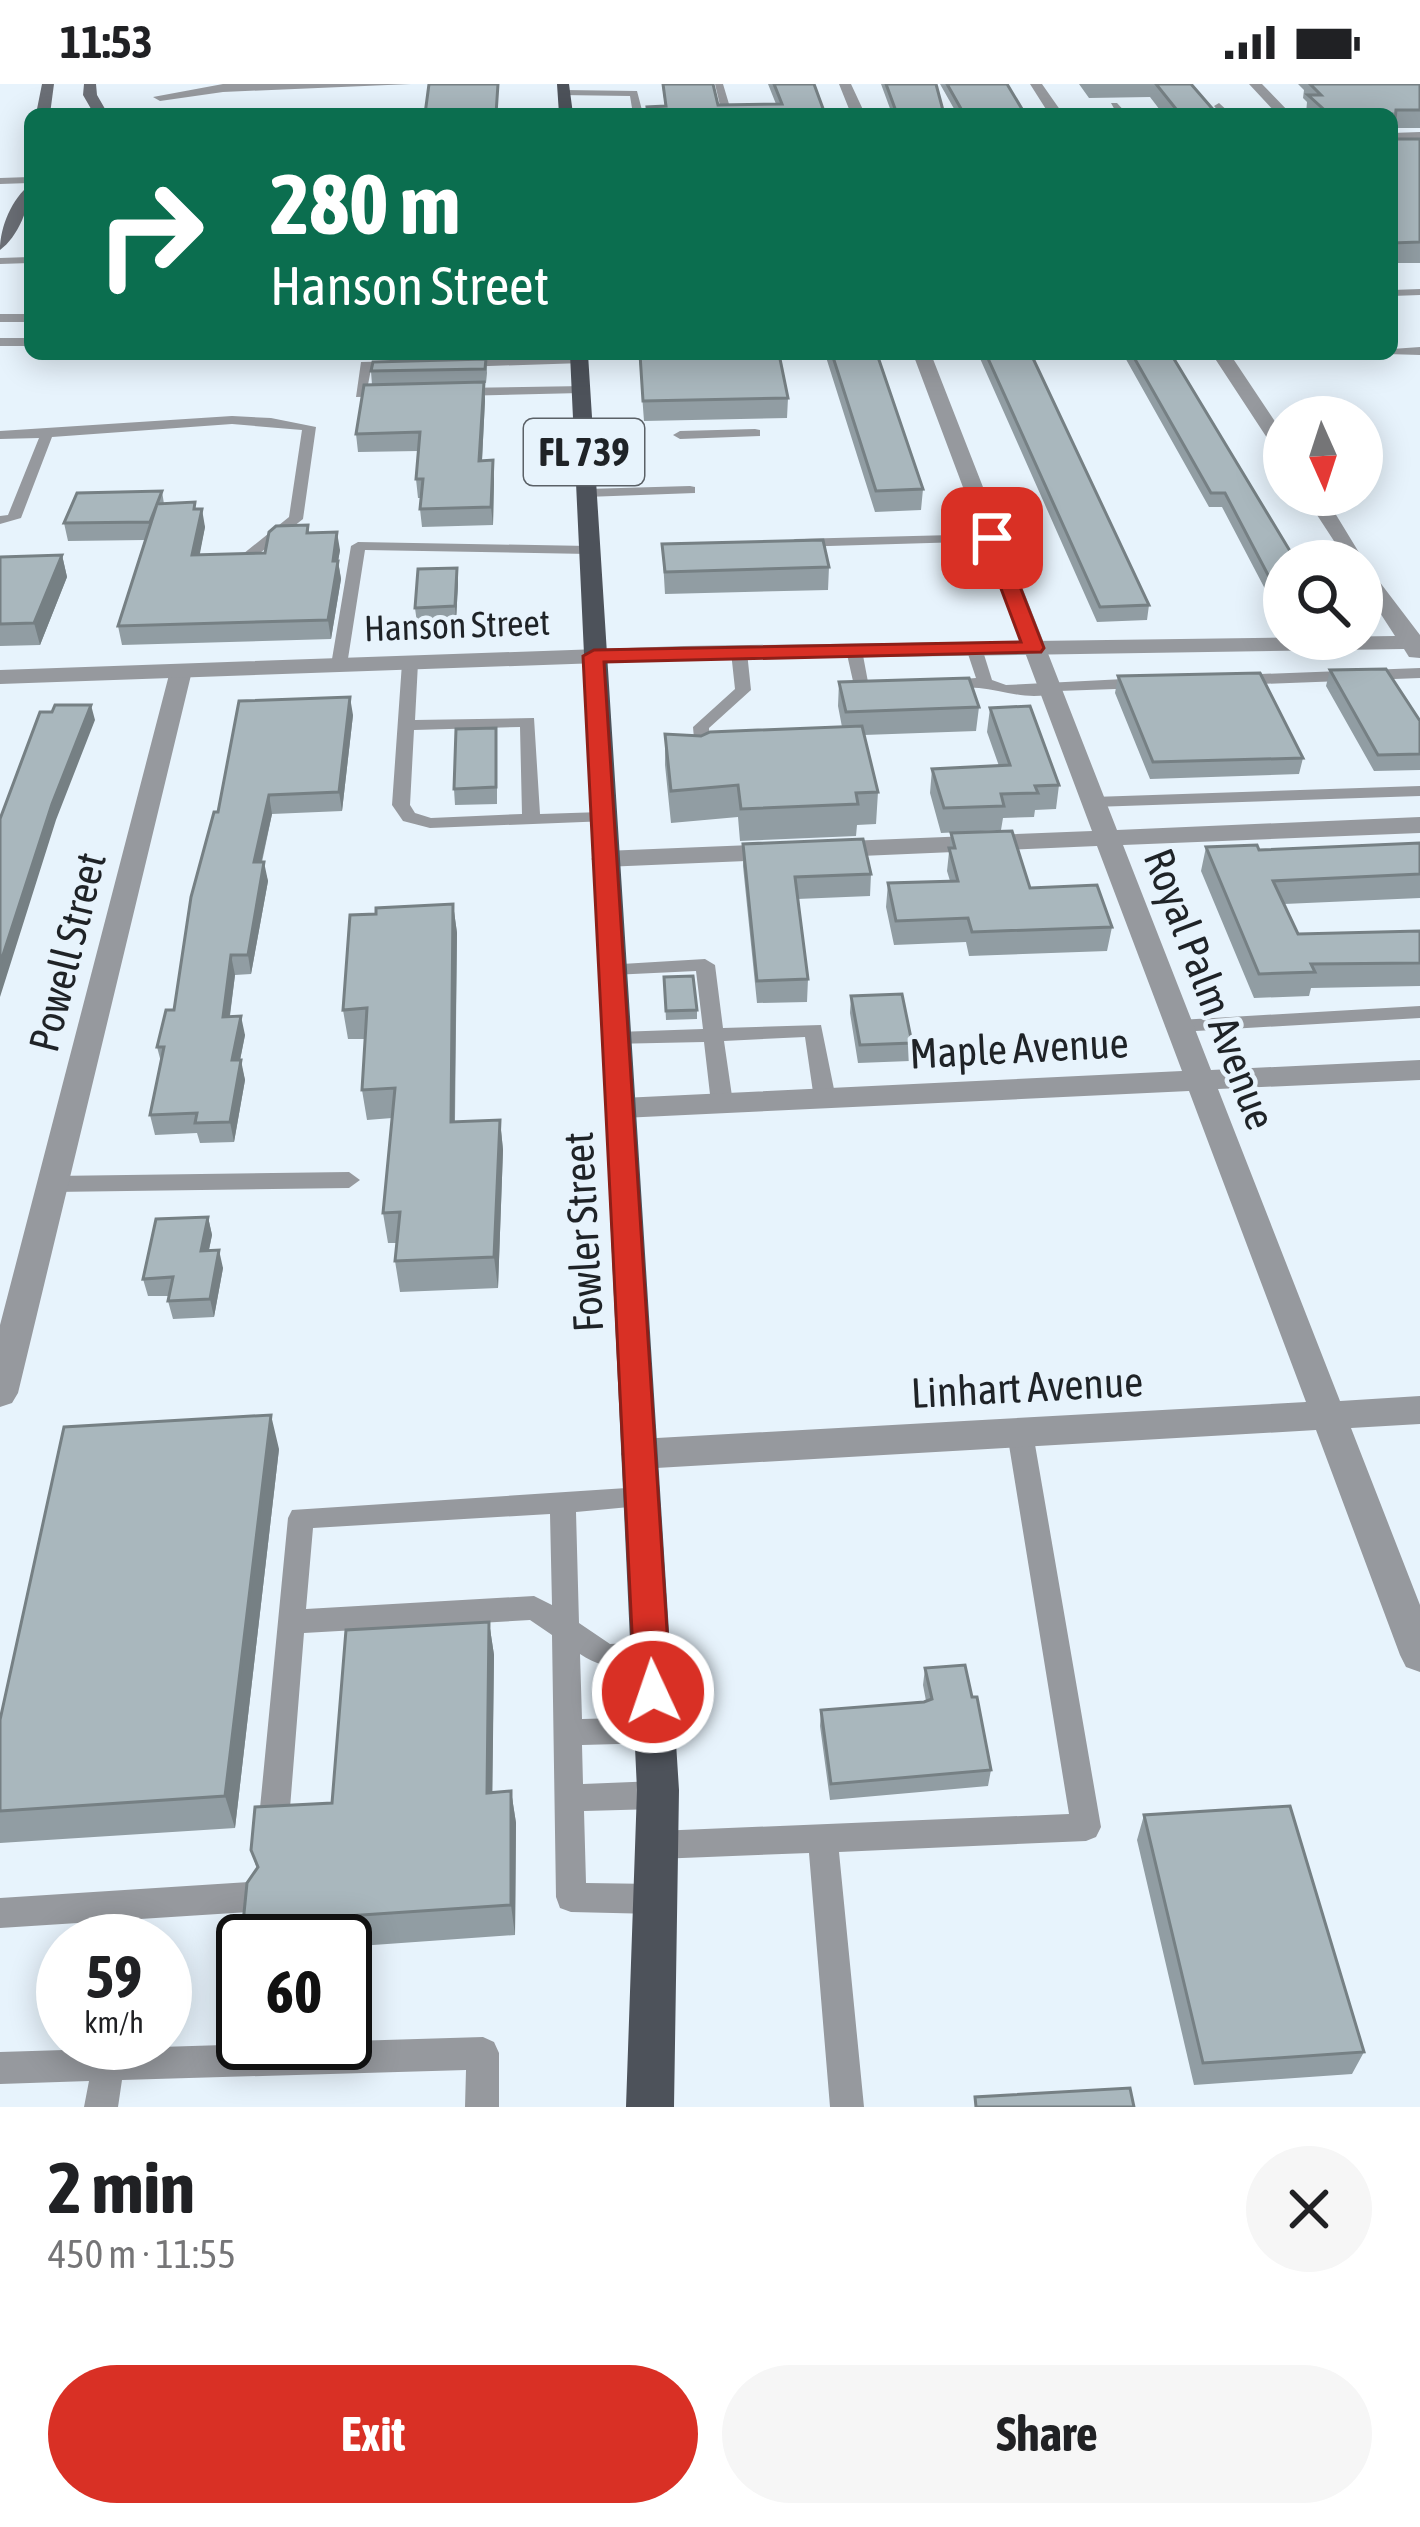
<!DOCTYPE html>
<meta charset="utf-8">
<style>
:root{--surface:#fff;--page:#f6f6f6;--text:#202124;--muted:#757577;--accent:#d93025}
body{margin:0;font-family:"Asap Condensed",sans-serif;background:var(--page);color:var(--text);height:100vh;display:flex;flex-direction:column;font-size:45px;white-space:nowrap}
*{box-sizing:border-box;margin:0}
p{font-size:39px;color:var(--muted)}
.icon{flex:none;width:66px;height:66px;fill:none;stroke:currentColor;stroke-width:2;stroke-linecap:round;stroke-linejoin:round}
.map{position:relative;height:2023px;overflow:hidden}
.side{display:flex;flex-direction:column;background:var(--surface);flex:1}
.side>*{flex:none}
.top-card{position:absolute;left:24px;top:24px;width:1374px;height:252px;border-radius:18px;box-shadow:0 6px 30px #0003;background:#0b6e4f;color:#fff;overflow:hidden}
.needle{width:78px;rotate:177deg}
.buttons{position:absolute;left:1263px;top:312px;display:grid;gap:24px}
.buttons a{display:grid;place-items:center;width:120px;height:120px;border-radius:50%;background:var(--surface);box-shadow:0 6px 30px #0003;font-size:60px}
.speed{position:absolute;left:36px;top:1830px;display:flex;gap:24px;font-size:60px;font-weight:700;text-align:center}
.speed>*{display:grid;place-content:center;width:156px;height:156px;border-radius:50%;background:var(--surface);box-shadow:0 6px 30px #0003;line-height:1}
.speed small{font-size:30px;font-weight:400}
.speed .limit{border:6px solid #111;border-radius:18px;background:#fff;color:#111}
.pin{position:absolute;display:grid;place-items:center;width:102px;height:102px;color:#fff;margin:-51px;border-radius:24px;box-shadow:0 6px 18px #0006}
.me{position:absolute;width:132px;margin:-66px;rotate:357deg;stroke-linejoin:round;filter:drop-shadow(0 0 9px #0008)}
.turn{display:flex;align-items:center;gap:42px;height:252px;padding:0 48px;font-size:54px}
.turn .icon{width:156px;height:156px;stroke-width:2.5}
.turn b{display:block;font-size:84px;line-height:102px}
.round{display:grid;place-items:center;flex:none;width:126px;height:126px;border-radius:63px;background:var(--page)}
.overview{display:flex;align-items:center;justify-content:space-between;height:204px;padding:0 48px}
h1{font-size:72px;font-weight:700;line-height:90px}
.primary-button{display:flex;gap:24px;margin-top:auto;padding:24px 48px}
.primary-button a{flex:1;height:138px;border-radius:72px;background:var(--accent);color:#fff;font-size:48px;font-weight:700;line-height:138px;text-align:center}
.primary-button a+a{background:var(--page);color:var(--text)}
.status{display:flex;justify-content:space-between;align-items:center;height:84px;padding:0 60px;background:var(--surface);direction:ltr}
.status svg{height:33px;fill:currentColor}
.map>svg:first-child{display:block}
</style>
<div class="status"><b>11:53</b><svg viewBox="0 0 49 12"><path d="M0 12V9h3v3zM5 12V6h3v6zM10 12V3h3v9zM15 12V0h3v12zM26 1h20v11H26zM47 4h2v5h-2z"/></svg></div>
<div class="map">
<svg width="1420" height="2023" viewBox="0 0 1420 2023">
<rect width="100%" height="100%" fill="#e7f3fc"/>
<g fill="none" stroke-linecap="round" stroke-linejoin="round">
<path fill="#96999e" fill-rule="evenodd" d="M715 0H723L732 30H722Z
M564 6 637 7 643 30H633L630 12 561 11Z
M1111 19H1117L1127 30H1117Z
M1219 19 1231 30H1221L1214 22Z
M30 93V99L0 100V94Z
M30 173V179L0 180V174Z
M1420 205V211L1392 212V206Z
M0 230H30V238H0Z
M0 254H30V262H0Z
M1420 263V271L1387 270H1392V265Z
M1229 270H1368L1362 274H1235Z
M579 272 585 276 583 279 460 283 454 279 460 275Z
M403 277 405 280 399 284 371 285 367 306H395V312L356 313 361 278Z
M585 302V308L581 309 458 312 452 308 458 304Z
M232 332 271 334 316 343 303 435 250 477 238 474 289 433 302 346 232 340 52 353 21 434 0 440V432L8 431 39 354 0 355V347Z
M755 345 760 346V352L680 355 673 351 680 347Z
M690 402 695 403V409L586 413 579 409 586 405Z
M992 450 997 451V457L795 463 788 459 795 455Z
M358 458 589 462 596 466 589 470 365 466 347 581 339 586 331 581 351 462Z
M974 559 982 564 992 596 1006 601 1144 594 1152 599 1144 604 1058 607C1033 619 1004 606 979 604 965 603 952 605 938 603V597L976 594 966 564Z
M854 561 862 566 868 598 889 599V605L855 606 846 566Z
M739 563 747 568 751 606 709 644 710 674 702 679 696 678 693 643 735 605 731 568Z
M410 574 418 579 415 636 534 634 540 730 602 728 608 729V737L430 744 403 737 392 721 402 579ZM520 643 522 730 431 734 415 729 410 721 414 646Z
M1420 584V594L1235 601 1227 596 1235 591Z
M1420 702V712L1093 723 1084 718 1093 713Z
M705 875 715 881 723 944 821 941 836 1015 832 1020 825 1022 814 1015 805 953 724 957 733 1019 722 1026 711 1019 704 958 610 960 607 955 617 948 703 945 696 887 612 891 602 885 605 881Z
M1420 922V934L1179 948 1169 942 1179 936Z
M349 1088 360 1096 349 1104 53 1108 45 1105 42 1100 45 1095 53 1092Z
M1020 1339 1029 1342 1033 1349 1101 1743 1096 1753 1086 1757 839 1768 864 2023H830L809 1769 657 1775 646 1771 642 1761 646 1751 657 1747 1069 1730 1007 1349 1011 1342Z
M642 1403 651 1407 655 1414 651 1421 576 1428 579 1539 610 1560 650 1558 660 1561 664 1570 660 1579C632 1589 604 1586 580 1570L582 1635 655 1633 665 1637 669 1646 665 1655 655 1659 582 1661 583 1700 657 1697 667 1701 672 1711 667 1721 657 1725 584 1727 586 1799 655 1800 666 1804 670 1815 666 1826 655 1830 571 1828 560 1824 556 1813 552 1551 530 1536 304 1549 290 1724 285 1734 275 1738 265 1734 260 1724 288 1434 292 1426ZM550 1430 552 1521 534 1512 306 1525 313 1444Z
M249 1798 260 1802 264 1813 260 1824 249 1828 0 1844V1814Z
M483 1953 494 1958 499 1969V2023H465L466 1986 122 1996 118 2023H84L89 1997 0 2000V1968Z"/>
<path fill="#96999e" fill-rule="evenodd" d="M223 0H411L223 8 160 17 153 13Z
M839 0H851L865 30H851Z
M1249 0H1262L1291 30H1277Z
M1420 48V56L1392 57V49Z
M913 270H931L1117 746 1420 733V749L1123 761 1211 986 1420 976V996L1218 1005 1340 1317 1420 1312V1340L1351 1344 1420 1521V1588L1406 1583 1400 1571 1316 1346 639 1385 626 1380 621 1370 626 1360 639 1355 1306 1318 1189 1007 622 1034 607 1024 622 1014 1182 987 1097 762 604 783 591 775 604 767 1092 747Z
M181 580 192 587 18 1309 12 1319 0 1323V1241L170 587Z"/>
<path fill="#96999e" fill-rule="evenodd" d="M1030 0H1042L1063 30H1049Z
M1212 270H1230L1284 351V371L1277 369Z
M1304 411H1324L1366 480 1420 551V574L1409 573 1404 565 684 576 0 600V586L684 562 1395 552 1362 501V477H1347Z"/>
<path fill="#6b6f76" fill-rule="evenodd" d="M42 0H54L50 30H36Z
M84 0H96L97 11 108 30H94L83 11Z
M30 101C30 123 18 153 0 166 0 143 12 114 30 101Z"/>
<path fill="#4d525a" fill-rule="evenodd" d="M557 0H569L573 30H559Z
M570 270H588L679 1706 674 2023H626L637 1706Z"/>
</g>
<path fill="#919da3" d="M662 0H713L718 21 776 20 768 0H814L825 30 665 22Z
M881 0H936L944 30H892Z
M940 0H1007L1025 30H957Z
M1079 0H1191L1217 30H1163L1150 13 1089 14Z
M1298 0H1420V44H1394L1393 55H1420V179H1392V30H1306L1307 18 1303 14 1304 6Z
M639 270 788 314 787 334 644 337Z
M825 270H870L923 405 921 426 875 428Z
M978 270H1031L1149 521 1147 536 1097 538Z
M1123 270H1171L1284 477V522H1274L1222 423H1209Z
M486 275 487 289 486 299H484L485 316 482 377 494 395 493 441 422 443 420 425 421 414H418L416 395 418 367 358 368 356 350 372 301 371 287Z
M162 407 164 420 197 425 205 443 199 471 265 469 308 441 309 449 340 466 338 477 341 495 331 555 122 561 118 542 145 456 68 457 64 439Z
M662 460 829 483 828 506 665 510Z
M62 471 67 493 40 561 0 562V473Z
M457 484 458 499 456 538 417 539 415 524Z
M1330 586 1420 637V686L1374 687 1326 602Z
M1118 592 1303 674 1299 690 1150 695 1115 609Z
M839 598 979 623 976 647 864 651 878 708 876 740 857 741 856 752 740 757 738 733 671 739 665 681V650L701 652 842 643 838 622Z
M990 624 1059 701 1056 725 1035 726 1034 733 1003 734 1001 746 941 749 930 709 932 685 999 682 987 648Z
M353 631 342 727 272 730 262 778 268 797 251 890 235 891 230 932 245 951 240 976 245 996 234 1058 200 1059 197 1049 155 1051 150 1031 161 978 157 963 174 926 218 728Z
M497 660V720L455 721 454 705Z
M951 749 1030 804 1112 843 1107 867 969 872 966 858 894 861 886 823 888 799 950 797 947 787Z
M1420 759V814L1284 820 1298 850 1420 847V902L1311 904 1309 912 1254 914 1201 787 1206 763 1259 766Z
M743 760 871 790 870 812 797 815 808 895 807 918 757 919 743 782Z
M453 820 457 849 455 1037 500 1036 503 1066 498 1204 400 1208 395 1177 397 1159H388L383 1129 392 1034 367 1036 362 1006 365 955H348L343 926 376 830Z
M664 893 697 926V935L666 936Z
M851 912 912 959 910 977 858 979 850 929Z
M208 1133 212 1151 209 1166 223 1184 214 1233 173 1235 168 1217 169 1212H148L143 1195Z
M279 1365 235 1744 0 1759V1636Z
M489 1538 494 1571 492 1708 511 1707 516 1739 515 1851 345 1863V1857H249L243 1839 257 1785 251 1766 332 1719Z
M925 1584 991 1686 988 1702 830 1716 820 1642 821 1626 926 1617 923 1601Z
M1144 1731 1364 1968 1352 1990 1194 2001 1137 1756Z"/>
<path fill="#768084" d="M484 298 485 316 481 395 479 377Z
M493 376 494 395 493 441 491 423Z
M202 425 205 443 196 490 192 471Z
M337 448 340 466 337 484 338 477 341 495 331 555 328 536Z
M62 471 67 493 40 561 34 539Z
M457 484 458 499 456 538 455 522Z
M350 613 353 631 342 727 339 708Z
M91 621 95 636 56 736 0 913V880L52 720Z
M269 711 272 730 257 797 254 778Z
M264 778 268 797 251 890 248 871Z
M453 820 457 849 454 1068 451 1038Z
M231 871 235 891 227 952 223 933Z
M241 932 245 951 236 996 232 976Z
M241 976 245 996 234 1058 230 1038Z
M500 1036 503 1066 498 1204 494 1173Z
M208 1133 212 1151 205 1184 201 1167Z
M219 1166 223 1184 214 1233 210 1215Z
M271 1331 279 1365 235 1744 225 1712Z
M489 1538 494 1571 492 1741 487 1709Z
M511 1707 516 1739 515 1851 511 1821Z"/>
<path fill="#a9b7bd" stroke="#768084" stroke-width="3" d="M429 0H498L496 30H425Z
M663 0H713L718 21 782 20 774 0H814L825 30H648L647 23 666 22Z
M886 0H936L944 30H897Z
M947 0H1007L1025 30H964Z
M1156 0H1191L1217 30H1180Z
M1310 0H1420V26H1396L1393 55H1420V158L1392 159V30H1329L1308 11H1321Z
M640 270H779L788 314 643 317Z
M832 270H870L871 273H878L923 405 876 407Z
M986 270H1031L1149 521 1100 523Z
M1132 270H1171L1296 477H1284V508H1277L1225 409H1211Z
M486 275 485 285 371 287 373 278Z
M484 298 479 377 493 376 491 423 420 425 423 395H416L420 348 356 350 364 301Z
M162 407 157 420 195 418 194 425H202L192 471 265 469 269 448 276 442 308 441 307 449 337 448 333 477H338L328 536 118 542 157 420 150 438 64 439 77 409Z
M823 456 829 483 665 488 662 460Z
M62 471 34 539 0 540V473Z
M457 484 455 522 415 524 418 485Z
M1386 585 1420 637V670L1378 671 1330 586Z
M1260 589 1303 674 1153 678 1118 592Z
M969 594 979 623 846 628 839 598Z
M350 613 339 708 269 711 254 778H264L248 871H231L223 933 241 932 232 976H241L230 1038 195 1039 197 1029 150 1031 164 963H157L166 926H174L191 813 214 728H218L239 617Z
M55 621H91L52 720 0 880V735L40 628H52Z
M1030 622 1059 701 1035 702 1038 709 1001 710 1004 722 944 724 932 685 1010 681 990 624Z
M862 642 878 708 856 709 858 720 741 725 738 701 671 707 665 650 701 652 710 648Z
M496 644V703L454 705 456 645Z
M1012 747 1030 804 1097 801 1112 843 972 848 968 834 896 837 888 799 958 797 949 764H955L951 749Z
M863 755 871 790 795 793 808 895 757 897 743 760Z
M1420 759V790L1273 797 1298 850 1420 847V879L1311 880 1315 888 1259 890 1206 763 1257 761 1259 766Z
M453 820 451 1038 500 1036 494 1173 395 1177 400 1128 383 1129 395 1004 362 1006 367 924 343 926 350 831 376 830V824Z
M693 892 697 926 666 927 664 893Z
M902 910 912 959 860 961 851 912Z
M208 1133 201 1167 219 1166 210 1215 168 1217 173 1193 143 1195 156 1135Z
M271 1331 225 1712 0 1727V1636L64 1343Z
M489 1538 487 1709 511 1707V1821L243 1839 247 1799 258 1783 251 1766 255 1723 332 1719 346 1546Z
M965 1581 972 1613H977L991 1686 831 1700 821 1626 924 1618 932 1615 925 1584Z
M1290 1722 1364 1968 1203 1979 1144 1731Z
M1130 2004 1134 2023H976L975 2013Z"/>
<path fill="#d93025" stroke="#8d1f18" stroke-width="3" d="M992 448 1001 454 1044 564 1041 568 604 578 671 1608 666 1619 653 1624 640 1619 635 1608 583 572 594 566 1021 558 982 454Z"/>
<g text-anchor="middle" dominant-baseline="central" stroke-width="9" stroke-linejoin="round" paint-order="stroke">
<g font-size="36" fill="#1f2327" stroke="#e7f3fc">
<text transform="translate(457 541) rotate(-2)">Hanson Street</text>
</g>
<rect fill="#e7f3fc" stroke="#5b6167" stroke-width="3" x="524" y="335" width="120" height="66" rx="9"/>
<g font-size="39" font-weight="bold" fill="#1f2327">
<text x="584" y="368">FL 739</text>
</g>
<g font-size="42" fill="#1f2327" stroke="#e7f3fc">
<text transform="translate(67 868) rotate(-76)">Powell Street</text>
<text transform="translate(1210 905) rotate(69)">Royal Palm Avenue</text>
<text transform="translate(1019 964) rotate(-3)">Maple Avenue</text>
<text transform="translate(583 1148) rotate(-93)">Fowler Street</text>
<text transform="translate(1027 1303) rotate(-3)">Linhart Avenue</text>
</g>
</g>
</svg>
<div class="buttons">
<a><svg class="needle" viewBox="-14 -14 28 28"><path d="M0-13l5 13h-10z" fill="#e53935"/><path d="M0 13l5-13h-10z" fill="#757577"/></svg></a>
<a><svg class="icon" aria-label="search" viewBox="0 0 24 24"><circle cx="10" cy="10" r="6"/><path d="M15 15l6 6"/></svg></a>
</div>
<div class="speed"><div>59<small>km/h</small></div><div class="limit">60</div></div>
<div class="pin" style="left:992px;top:454px;background:#d93025"><svg class="icon" aria-label="arrive" viewBox="0 0 24 24"><path d="M6 21V4h12l-3 4 3 4H6"/></svg></div>
<svg class="me" style="left:653px;top:1608px" viewBox="-20 -20 40 40"><circle r="17" fill="#d93025" stroke="#fff" stroke-width="3"/><path d="M0-11L8 9 0 5-8 9z" fill="#fff"/></svg>
<div class="top-card">
<div class="turn"><svg class="icon" aria-label="right" viewBox="0 0 24 24"><path d="M7 20v-9h11M14 6l5 5-5 5"/></svg><div><b>280 m</b>Hanson Street</div></div>
</div>
</div>
<section class="side">
<div class="overview"><div><h1>2 min</h1><p>450 m · 11:55</p></div><a class="round"><svg class="icon" aria-label="close" viewBox="0 0 24 24"><path d="M6 6l12 12M18 6L6 18"/></svg></a></div>
<div class="primary-button"><a>Exit</a><a>Share</a></div>
</section>
